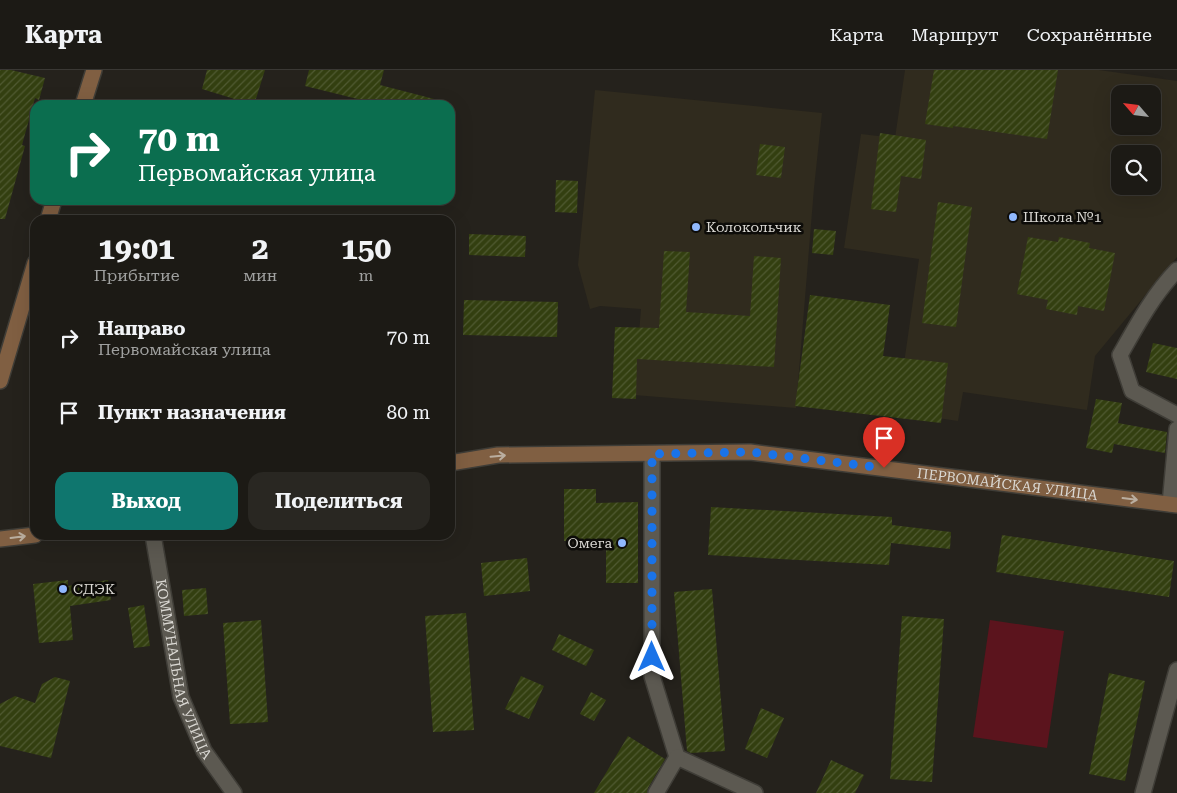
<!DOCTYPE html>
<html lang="ru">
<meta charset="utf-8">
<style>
:root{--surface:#1c1a15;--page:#292722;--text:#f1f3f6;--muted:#a0a1a0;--line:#3a3834;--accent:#0f766e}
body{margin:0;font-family:"Roboto Serif",serif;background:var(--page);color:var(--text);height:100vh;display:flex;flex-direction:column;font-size:19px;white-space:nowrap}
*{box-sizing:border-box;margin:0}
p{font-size:16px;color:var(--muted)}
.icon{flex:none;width:28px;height:28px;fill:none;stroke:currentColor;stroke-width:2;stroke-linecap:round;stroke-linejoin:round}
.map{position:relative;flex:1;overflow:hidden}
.drawer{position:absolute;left:30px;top:145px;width:425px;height:325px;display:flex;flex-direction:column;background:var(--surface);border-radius:15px;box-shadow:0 5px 20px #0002,0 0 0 1px var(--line)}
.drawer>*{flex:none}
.guide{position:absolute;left:30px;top:30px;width:425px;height:105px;border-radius:15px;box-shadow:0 5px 20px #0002,0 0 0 1px var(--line);background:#0b6e4f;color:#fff;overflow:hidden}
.needle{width:32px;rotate:298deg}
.controls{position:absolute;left:1111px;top:15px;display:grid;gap:10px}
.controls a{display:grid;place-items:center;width:50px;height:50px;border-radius:10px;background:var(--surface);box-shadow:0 5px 20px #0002,0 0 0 1px var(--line);font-size:25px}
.pin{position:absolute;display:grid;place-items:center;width:42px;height:42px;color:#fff;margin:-51px -21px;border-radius:50% 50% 50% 0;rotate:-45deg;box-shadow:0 0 5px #0007}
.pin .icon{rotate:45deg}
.me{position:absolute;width:55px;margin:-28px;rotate:0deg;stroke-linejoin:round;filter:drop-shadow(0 0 4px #0008)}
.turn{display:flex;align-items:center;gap:18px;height:105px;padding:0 25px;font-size:22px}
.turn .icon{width:65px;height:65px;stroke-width:2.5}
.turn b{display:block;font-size:35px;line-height:42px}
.eta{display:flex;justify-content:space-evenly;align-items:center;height:85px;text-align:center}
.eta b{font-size:30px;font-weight:700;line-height:35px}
.action{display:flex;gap:10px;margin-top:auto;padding:10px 25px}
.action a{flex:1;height:58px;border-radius:15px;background:var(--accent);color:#fff;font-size:20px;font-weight:700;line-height:58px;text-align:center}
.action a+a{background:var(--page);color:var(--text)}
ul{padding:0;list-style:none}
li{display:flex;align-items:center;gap:15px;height:75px;padding:0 25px}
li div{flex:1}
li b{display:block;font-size:19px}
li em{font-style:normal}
header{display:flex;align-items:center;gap:30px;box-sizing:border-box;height:70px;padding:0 25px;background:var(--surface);border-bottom:1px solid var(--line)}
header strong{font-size:24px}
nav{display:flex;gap:28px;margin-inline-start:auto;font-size:18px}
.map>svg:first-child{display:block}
</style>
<header>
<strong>Карта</strong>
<nav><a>Карта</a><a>Маршрут</a><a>Сохранённые</a></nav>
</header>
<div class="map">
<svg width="1177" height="723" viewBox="0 0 1177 723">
<defs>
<pattern id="building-hatch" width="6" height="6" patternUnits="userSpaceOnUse" patternTransform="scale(1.25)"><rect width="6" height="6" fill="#333f10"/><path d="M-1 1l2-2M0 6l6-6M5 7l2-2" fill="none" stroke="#505a32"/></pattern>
</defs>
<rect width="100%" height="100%" fill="#25221c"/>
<path fill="#302b1e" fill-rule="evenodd" d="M905 0H1099L1177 11V187L1095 286 1087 340 963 322 958 351 897 342 919 189 844 178 861 64 895 68ZM1120 24H1152V56H1120ZM1120 84H1152V116H1120Z
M595 20 822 43 814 118 796 338 634 325 641 239 600 236 590 239 578 195Z"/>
<path fill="#5b141d" d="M990 550 1064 561 1047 678 973 667Z"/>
<path fill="url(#building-hatch)" d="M0 0H11L45 8 39 30 35 28 22 75 25 76 5 149H0Z
M207 0H265L254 35 202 19Z
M309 0H384L380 15 438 30 437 35H382L305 16Z
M934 0H1058L1047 69 953 56V58L925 54Z
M880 63 926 70 921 109 901 106 896 142 871 139Z
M760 74 785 77 781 108 756 105Z
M556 110 578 111 577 143 555 142Z
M938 132 972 137 956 257 922 253Z
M814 159 836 161 833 185 812 183Z
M469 164 526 166 525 187 469 185Z
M1028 167 1058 172 1059 167 1090 173 1089 178 1115 183 1104 241 1078 236 1077 245 1046 239 1048 230 1017 224Z
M664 181 690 182 686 242 750 246 754 186 781 188 774 297 637 289 636 329 612 328 615 257 659 258Z
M810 225 890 235 883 286 948 293 941 353 795 336Z
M464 230 558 232 557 267 463 265Z
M1153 273 1177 278V309L1146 302Z
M1096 329 1122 333 1118 353 1167 362 1165 383 1114 374 1112 383 1086 378Z
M564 419H596V433L638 432V513H606V471H564Z
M711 437 892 447V455L951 462 950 479 891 473 889 495 708 485Z
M1002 465 1174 491 1169 527 996 502Z
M527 488 530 521 484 526 481 493Z
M68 510V516L108 510 111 530 70 536 73 570 39 573 33 514Z
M206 518 208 544 184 546 182 520Z
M712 519 725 681 691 683 687 681 674 522Z
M144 535 150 576 134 578 128 538Z
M466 543 474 660 433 662 425 546Z
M902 546 944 549 932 712 890 709Z
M261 550 268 652 230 654 223 553Z
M559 564 594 580 586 596 552 580Z
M1109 603 1145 611 1125 711 1089 704Z
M521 606 544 616 529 649 505 639Z
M55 607 70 611 51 688 0 676V634L15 626 35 633 42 614Z
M591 622 606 630 594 651 580 644Z
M761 638 784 648 767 688 745 679Z
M628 666 665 689 648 718 647 723H594Z
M831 690 864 705 855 723H816Z"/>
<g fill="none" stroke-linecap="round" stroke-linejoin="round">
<g stroke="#3f3d37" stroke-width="18">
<g id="street">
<path d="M1177 200C1153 225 1137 255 1120 285L1132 321 1177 345"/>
<path d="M652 384V606L677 687 755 723"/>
<path d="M1170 434 1177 359"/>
<path id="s1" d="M153 465 181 627 204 681 234 723"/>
<path d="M656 723 677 687"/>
<path d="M1143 723 1177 600"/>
</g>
</g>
<g stroke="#3f3d37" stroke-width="18">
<g id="secondary">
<path d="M83 35 94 0"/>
<path d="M48 150 54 130"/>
<path d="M0 311 35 193"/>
<path id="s2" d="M450 393 498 385 750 382 1177 435"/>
<path d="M0 469 35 465"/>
</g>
</g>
<use href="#street" stroke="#5c5951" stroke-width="15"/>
<use href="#secondary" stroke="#805f42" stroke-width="15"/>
</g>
<defs><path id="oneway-shaft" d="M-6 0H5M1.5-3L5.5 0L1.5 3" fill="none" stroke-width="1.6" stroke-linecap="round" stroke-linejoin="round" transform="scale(1.25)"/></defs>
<g stroke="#baaea0">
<use href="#oneway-shaft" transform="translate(498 386) rotate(-5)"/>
<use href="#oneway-shaft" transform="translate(1130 429) rotate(7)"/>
<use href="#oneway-shaft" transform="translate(18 467) rotate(-7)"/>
</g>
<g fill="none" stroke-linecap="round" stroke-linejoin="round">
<path stroke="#1a73e8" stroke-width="9" stroke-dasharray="0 16.2" d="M652 587V384L750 382 884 398"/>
</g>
<g fill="#90b8fd" stroke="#0d0c09" stroke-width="2">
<circle cx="1013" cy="147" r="5"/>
<circle cx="696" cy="157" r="5"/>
<circle cx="622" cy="473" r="5"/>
<circle cx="63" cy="519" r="5"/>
</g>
<g text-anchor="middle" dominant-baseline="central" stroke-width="5" stroke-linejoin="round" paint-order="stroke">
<g font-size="14" fill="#dad8d3" stroke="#0d0c09" text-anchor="start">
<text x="1023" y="147">Школа №1</text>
<text x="706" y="157">Колокольчик</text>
<text x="612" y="473" text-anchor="end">Омега</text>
<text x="73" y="519">СДЭК</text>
</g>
<g font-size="14" fill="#dad8d3" stroke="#0d0c09">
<text stroke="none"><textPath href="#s2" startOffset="560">ПЕРВОМАЙСКАЯ УЛИЦА</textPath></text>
<text stroke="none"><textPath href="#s1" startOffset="138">КОММУНАЛЬНАЯ УЛИЦА</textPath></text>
</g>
</g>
</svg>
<div class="controls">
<a><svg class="needle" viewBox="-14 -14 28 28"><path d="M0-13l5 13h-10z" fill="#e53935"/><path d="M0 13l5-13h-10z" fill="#a0a1a0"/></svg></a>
<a><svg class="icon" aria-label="search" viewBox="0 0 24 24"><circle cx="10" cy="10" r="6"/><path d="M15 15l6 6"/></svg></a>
</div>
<div class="pin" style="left:884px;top:398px;background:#d93025"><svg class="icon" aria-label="arrive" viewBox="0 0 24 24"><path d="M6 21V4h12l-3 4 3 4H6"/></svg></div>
<svg class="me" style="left:652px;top:587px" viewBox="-20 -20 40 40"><path d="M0-17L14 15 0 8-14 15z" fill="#1a73e8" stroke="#fff" stroke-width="4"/></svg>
<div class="guide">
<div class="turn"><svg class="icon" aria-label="right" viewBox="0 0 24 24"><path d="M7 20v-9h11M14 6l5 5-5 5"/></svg><div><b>70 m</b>Первомайская улица</div></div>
</div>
<section class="drawer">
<div class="eta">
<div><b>19:01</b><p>Прибытие</p></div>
<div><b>2</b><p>мин</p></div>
<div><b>150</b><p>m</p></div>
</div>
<ul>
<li><svg class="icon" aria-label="right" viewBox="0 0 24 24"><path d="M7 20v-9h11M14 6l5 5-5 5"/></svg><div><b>Направо</b><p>Первомайская улица</p></div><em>70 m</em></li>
<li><svg class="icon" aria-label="arrive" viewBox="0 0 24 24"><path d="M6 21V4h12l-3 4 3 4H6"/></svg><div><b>Пункт назначения</b></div><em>80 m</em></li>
</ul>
<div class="action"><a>Выход</a><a>Поделиться</a></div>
</section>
</div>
